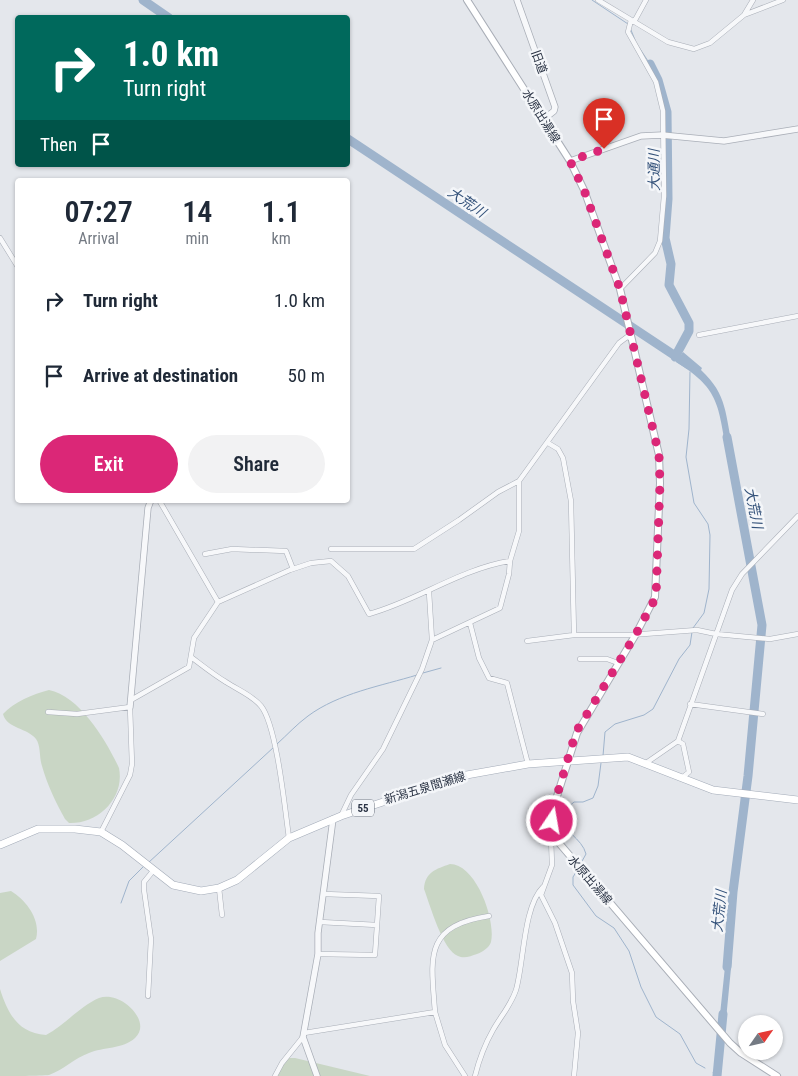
<!DOCTYPE html>
<meta charset="utf-8">
<style>
:root{--surface:#fff;--page:#f2f2f3;--text:#1f2937;--muted:#747a83;--accent:#db2777}
body{margin:0;font-family:"Roboto Condensed","Noto Sans JP",sans-serif;background:var(--page);color:var(--text);height:100vh;display:flex;flex-direction:column;font-size:19px;white-space:nowrap}
*{box-sizing:border-box;margin:0}
p{font-size:16px;color:var(--muted)}
.icon{flex:none;width:28px;height:28px;fill:none;stroke:currentColor;stroke-width:2;stroke-linecap:round;stroke-linejoin:round}
.map{position:relative;flex:1;overflow:hidden}
.panel{position:absolute;left:15px;top:178px;width:335px;height:325px;display:flex;flex-direction:column;background:var(--surface);border-radius:5px;box-shadow:0 1px 4px #0004}
.panel>*{flex:none}
.banner{position:absolute;left:15px;top:15px;width:335px;height:152px;border-radius:5px;box-shadow:0 1px 4px #0004;background:#00695c;color:#fff;overflow:hidden}
.needle{width:32px;rotate:56deg}
.controls{position:absolute;left:738px;top:1015px;display:grid;gap:10px}
.controls a{display:grid;place-items:center;width:45px;height:45px;border-radius:50%;background:var(--surface);box-shadow:0 1px 4px #0004;font-size:25px}
.pin{position:absolute;display:grid;place-items:center;width:42px;height:42px;color:#fff;margin:-51px -21px;border-radius:50% 50% 50% 0;rotate:-45deg;box-shadow:0 0 5px #0007}
.pin .icon{rotate:45deg}
.me{position:absolute;width:55px;margin:-28px;rotate:12deg;stroke-linejoin:round;filter:drop-shadow(0 0 4px #0008)}
.turn{display:flex;align-items:center;gap:18px;height:105px;padding:0 25px;font-size:22px}
.turn .icon{width:65px;height:65px;stroke-width:2.5}
.turn b{display:block;font-size:35px;line-height:42px}
.then{display:flex;align-items:center;height:48px;padding:0 25px;background:#0003;gap:10px;font-size:19px}
.eta{display:flex;justify-content:space-evenly;align-items:center;height:85px;text-align:center}
.eta b{font-size:30px;font-weight:600;line-height:35px}
.primary-button{display:flex;gap:10px;margin-top:auto;padding:10px 25px}
.primary-button a{flex:1;height:58px;border-radius:30px;background:var(--accent);color:#fff;font-size:20px;font-weight:600;line-height:58px;text-align:center}
.primary-button a+a{background:var(--page);color:var(--text)}
ul{padding:0;list-style:none}
li{display:flex;align-items:center;gap:15px;height:75px;padding:0 25px}
li div{flex:1}
li b{display:block;font-size:19px}
li em{font-style:normal}
.map>svg:first-child{display:block}
</style>
<div class="map">
<svg width="798" height="1076" viewBox="0 0 798 1076">
<rect width="100%" height="100%" fill="#e4e7ec"/>
<path fill="#c9d6c5" d="M49 690C80 696 107 742 119 768 125 798 98 824 69 823L65 819C56 803 47 784 42 766 39 757 41 746 36 739 28 728 7 729 3 714 14 702 33 694 49 690Z
M450 864C476 864 496 920 491 942 489 948 482 952 477 954 471 956 464 959 458 956 443 951 430 905 424 889 425 872 436 869 450 864Z
M11 891C27 901 41 920 36 939L0 961V893Z
M0 989C8 1014 18 1033 46 1035 65 1025 80 1006 99 998 121 990 153 1022 135 1038 123 1049 103 1047 89 1053 75 1058 63 1070 49 1075 40 1076 12 1076 0 1076Z
M288 1058H295L370 1076H273Z"/>
<path fill="#9fb4cc" d="M683 352 702 368 701 370C728 395 725 415 733 449H726C718 403 718 388 676 362Z
M726 957 732 958 725 1030 719 1024Z"/>
<g fill="none" stroke-linecap="round" stroke-linejoin="round">
<path stroke="#9fb4cc" stroke-width="1" d="M592 0 628 24
M631 30 635 40
M638 46 650 64
M690 372 689 429 686 457 694 503 708 524 710 535 709 589 704 613 693 628
M423 673 441 668
M277 744C287 735 297 724 308 716 339 693 381 686 417 675
M603 756 605 732 615 724 644 715 653 709 679 659 690 645 692 632
M148 863 274 747
M581 863 586 854C582 838 562 831 559 815L574 802H583L593 798 598 786 601 763
M578 869 573 877V885L596 916 614 928 629 951 641 987 656 1017 680 1034 696 1063 705 1068
M121 903 129 881 145 865
M713 1073 718 1076"/>
<path stroke="#9fb4cc" stroke-width="9" d="M143 0 169 18
M650 64 658 80 667 112 668 199 665 238 671 264 669 285 689 323V331L675 357
M348 139 689 365
M727 437 762 625 748 776 733 892 727 967
M717 1076 723 1014"/>
<g stroke="#a9aeb7" stroke-width="5.5">
<path id="minor" d="M598 0 668 42 694 49 710 43 744 15 783 0
M744 15 753 0
M634 22 646 0
M0 238 18 267
M620 289 655 253 660 241 664 196 663 111 656 82 628 32 631 20
M699 335 798 316
M548 443 558 449 563 458 571 501 574 635H630L697 630 716 634 770 639 798 634
M159 500 218 602
M331 549H414L459 520 498 492 519 481 619 343 627 337 631 338
M205 554 232 549 286 551 293 569
M470 623 479 658 489 678 507 683 528 764
M432 640 500 608 509 574 510 561 519 531V481
M527 641 574 635
M191 657C203 666 214 675 226 682 238 690 252 695 261 706 277 726 285 810 289 838
M580 659H607L618 663
M131 700 189 667 194 638 218 602 290 570 311 563 331 561 348 576 369 614C417 601 460 569 510 561
M690 704 763 714
M48 712 77 714 130 707 132 764 130 775 101 832
M678 741 683 744 689 772 683 777
M646 763 678 741 732 590 742 574 798 516
M341 816 351 795 383 749 422 669 432 640 429 592
M553 833 551 838 552 865 541 895 555 923 572 973 573 1001 578 1033 574 1076
M219 888 222 915
M320 922 377 925
M318 954 375 955 379 896 324 894
M148 996 151 939 144 890V882L153 871
M435 1012C431 958 423 926 489 916
M304 1033 435 1012 445 1045 465 1076
M275 1076 282 1063 303 1037
M475 1076C479 1060 485 1044 493 1030 501 1016 511 1005 516 990 524 963 523 907 543 887"/>
</g>
<g stroke="#a9aeb7" stroke-width="7">
<path id="tertiary" d="M517 0 555 107 554 111 544 119
M570 161 641 136 662 135 724 141 798 129
M130 707 148 508 151 500
M317 1076 303 1037 318 954V933L333 819"/>
</g>
<g stroke="#a9aeb7" stroke-width="8">
<path id="secondary" d="M467 0 570 161 584 190 620 289 659 455 660 483 655 597 636 634 577 733 552 812V827L559 843 730 1043 741 1053 777 1076"/>
</g>
<g stroke="#a3abb8" stroke-width="8">
<path id="primary" d="M0 845 38 829H75L101 832 122 845 173 885 201 891 219 888 237 880 289 838 341 816 461 776 528 764 628 757 713 790 798 800"/>
</g>
<use href="#minor" stroke="#f7f8fa" stroke-width="4.5"/>
<use href="#tertiary" stroke="#f7f8fa" stroke-width="5.5"/>
<use href="#secondary" stroke="#fff" stroke-width="6"/>
<use href="#primary" stroke="#fff" stroke-width="7"/>
</g>
<g fill="none" stroke-linecap="round" stroke-linejoin="round">
<path stroke="#db2777" stroke-width="9" stroke-dasharray="0 16.2" d="M552 821V812L576 732 636 634 656 597 660 483 659 455 620 289 584 190 570 161 604 149"/>
</g>
<g text-anchor="middle" dominant-baseline="central" stroke-width="5" stroke-linejoin="round" paint-order="stroke">
<rect fill="#f4f6f9" stroke="#676e7b" stroke-width="1" x="352" y="799.5" width="22" height="17" rx="4"/>
<g font-size="11" font-weight="bold" fill="#2b3445">
<text x="363" y="808">55</text>
</g>
<g font-size="12" fill="#2b3445" stroke="#f4f6f9">
<text transform="translate(539 62) rotate(70)">旧道</text>
<text transform="translate(541 116) rotate(58)">水原出湯線</text>
<text transform="translate(425 788) rotate(-17)">新潟五泉間瀬線</text>
<text transform="translate(590 880) rotate(49)">水原出湯線</text>
</g>
<g font-size="14" font-style="italic" fill="#34527a" stroke="#f4f6f9">
<text transform="translate(654 170) rotate(-91)">大通川</text>
<text transform="translate(467 202) rotate(34)">大荒川</text>
<text transform="translate(754 508) rotate(79)">大荒川</text>
<text transform="translate(719 911) rotate(-84)">大荒川</text>
</g>
</g>
</svg>
<div class="controls">
<a><svg class="needle" viewBox="-14 -14 28 28"><path d="M0-13l5 13h-10z" fill="#e53935"/><path d="M0 13l5-13h-10z" fill="#747a83"/></svg></a>
</div>
<div class="pin" style="left:604px;top:149px;background:#d93025"><svg class="icon" aria-label="arrive" viewBox="0 0 24 24"><path d="M6 21V4h12l-3 4 3 4H6"/></svg></div>
<svg class="me" style="left:552px;top:821px" viewBox="-20 -20 40 40"><circle r="17" fill="#db2777" stroke="#fff" stroke-width="3"/><path d="M0-11L8 9 0 5-8 9z" fill="#fff"/></svg>
<div class="banner">
<div class="turn"><svg class="icon" aria-label="right" viewBox="0 0 24 24"><path d="M7 20v-9h11M14 6l5 5-5 5"/></svg><div><b>1.0 km</b>Turn right</div></div>
<div class="then">Then<svg class="icon" aria-label="arrive" viewBox="0 0 24 24"><path d="M6 21V4h12l-3 4 3 4H6"/></svg></div>
</div>
<section class="panel">
<div class="eta">
<div><b>07:27</b><p>Arrival</p></div>
<div><b>14</b><p>min</p></div>
<div><b>1.1</b><p>km</p></div>
</div>
<ul>
<li><svg class="icon" aria-label="right" viewBox="0 0 24 24"><path d="M7 20v-9h11M14 6l5 5-5 5"/></svg><div><b>Turn right</b></div><em>1.0 km</em></li>
<li><svg class="icon" aria-label="arrive" viewBox="0 0 24 24"><path d="M6 21V4h12l-3 4 3 4H6"/></svg><div><b>Arrive at destination</b></div><em>50 m</em></li>
</ul>
<div class="primary-button"><a>Exit</a><a>Share</a></div>
</section>
</div>
